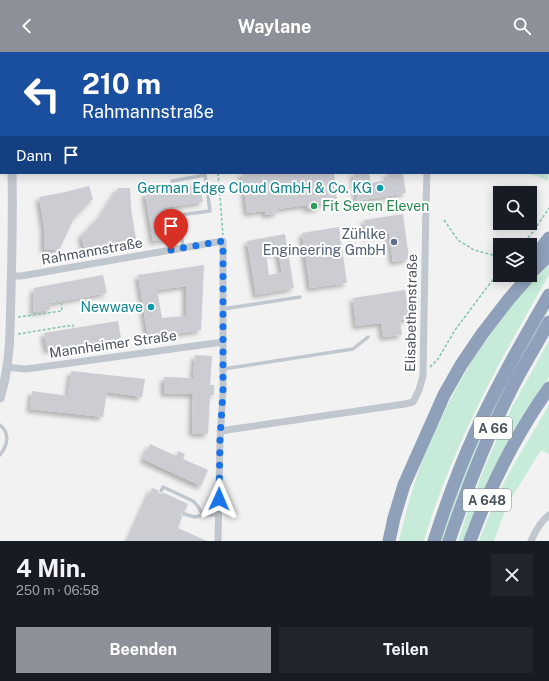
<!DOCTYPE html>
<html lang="de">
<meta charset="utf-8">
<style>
:root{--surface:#171b24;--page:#20242c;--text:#f1f3f6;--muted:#9ea1a6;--accent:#8c9099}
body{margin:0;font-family:"Public Sans",sans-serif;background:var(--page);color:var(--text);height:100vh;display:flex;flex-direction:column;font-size:15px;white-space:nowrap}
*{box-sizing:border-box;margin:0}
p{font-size:13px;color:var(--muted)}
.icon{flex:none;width:22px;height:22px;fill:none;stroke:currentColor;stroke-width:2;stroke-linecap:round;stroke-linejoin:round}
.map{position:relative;height:489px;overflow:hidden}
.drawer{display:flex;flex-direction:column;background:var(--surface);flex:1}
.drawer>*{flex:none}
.banner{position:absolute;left:0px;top:0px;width:549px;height:122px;box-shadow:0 2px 10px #0003;background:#1a4fa0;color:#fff;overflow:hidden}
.fabs{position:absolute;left:493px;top:134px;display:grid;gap:8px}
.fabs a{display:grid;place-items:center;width:44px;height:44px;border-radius:0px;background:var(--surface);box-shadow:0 2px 10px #0003;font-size:20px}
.pin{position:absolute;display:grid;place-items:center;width:34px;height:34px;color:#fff;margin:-41px -17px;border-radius:50% 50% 50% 0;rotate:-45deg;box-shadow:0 0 4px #0007}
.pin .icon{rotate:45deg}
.me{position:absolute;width:44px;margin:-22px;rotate:1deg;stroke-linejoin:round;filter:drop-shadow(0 0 3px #0008)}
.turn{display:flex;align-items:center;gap:14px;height:84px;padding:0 16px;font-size:18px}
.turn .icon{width:52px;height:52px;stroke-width:2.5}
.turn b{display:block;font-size:28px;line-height:34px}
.then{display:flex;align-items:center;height:38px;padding:0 16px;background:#0003;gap:8px;font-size:15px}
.round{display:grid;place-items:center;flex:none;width:42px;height:42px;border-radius:0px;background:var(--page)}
.headline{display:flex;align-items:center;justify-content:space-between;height:68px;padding:0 16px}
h1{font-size:24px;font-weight:700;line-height:30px}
.cta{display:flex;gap:8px;margin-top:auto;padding:8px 16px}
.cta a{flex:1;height:46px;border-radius:0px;background:var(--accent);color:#fff;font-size:16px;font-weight:700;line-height:46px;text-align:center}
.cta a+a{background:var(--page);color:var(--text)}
header{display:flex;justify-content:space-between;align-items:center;height:52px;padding:0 16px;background:var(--accent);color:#fff;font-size:18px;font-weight:700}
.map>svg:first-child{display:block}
</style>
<header><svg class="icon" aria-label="back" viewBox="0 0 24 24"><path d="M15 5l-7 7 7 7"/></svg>Waylane<svg class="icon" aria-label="search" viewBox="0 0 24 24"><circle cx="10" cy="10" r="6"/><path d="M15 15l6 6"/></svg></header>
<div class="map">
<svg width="549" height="489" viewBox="0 0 549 489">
<defs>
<pattern id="forest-firs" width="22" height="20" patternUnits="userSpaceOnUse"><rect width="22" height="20" fill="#c6ebd8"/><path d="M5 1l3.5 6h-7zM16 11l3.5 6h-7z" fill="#a3c1b2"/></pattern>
<filter id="shadow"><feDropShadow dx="-3.5" dy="3.5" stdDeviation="2" flood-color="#0004"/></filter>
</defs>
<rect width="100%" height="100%" fill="#f3f2f2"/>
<path fill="#c6ebd8" d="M549 213V223C500 308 452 394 424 489H399C405 463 412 436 422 410 436 375 453 340 473 307 490 280 511 254 531 229L532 231Z
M549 253V258L528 295 473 406 456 448 443 489H440L465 420 489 364Z
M549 288V325L535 345 517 375 493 420 481 444 463 489H458C472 443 491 398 512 355 524 333 537 311 549 288Z
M549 353V402L541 398 507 453 494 489H479L498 442 510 419Z"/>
<path fill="url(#forest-firs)" d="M548 77H549L548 129 530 121H548Z"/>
<path fill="#cccdd3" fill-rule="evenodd" filter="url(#shadow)" d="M242 121H334L337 149 319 152V156L307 157V153L277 157 278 161 266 163 265 159 247 161Z
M353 121H369L371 131 388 128 387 121H403L406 141 357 149Z
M200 132 203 150 163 156 168 187 153 189 145 141Z
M89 134 93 147 74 166 59 198H44V175L39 145 66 140Z
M118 136H130L131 156 136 187 85 198 81 184 102 162Z
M403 162 409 207 393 210 389 181 366 185 364 168Z
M339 175 347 231 310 236 302 181Z
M285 182 294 236 256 243 247 189ZM278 200 282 221 269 223 266 202Z
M204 213 201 278 148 286 138 223ZM186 234V264L162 266 157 238Z
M103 223 107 241 51 251 50 258 33 260 34 236Z
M405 238 410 267 400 268 402 283 383 285 381 271 356 274 353 246Z
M118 269 121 286 47 298 44 281Z
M195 303 212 304 210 333H214V343H210L208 382 192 381 193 342 164 341V325L193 326Z
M71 319 145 327 142 345 107 340 103 365 30 357 32 339 68 344Z
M150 392 176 404 178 399 185 402 183 407 208 418 201 434 143 407Z
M152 436 158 438V440L160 442 164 441 188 452 185 459H183L181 461V463L182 465 178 476 207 489H128Z"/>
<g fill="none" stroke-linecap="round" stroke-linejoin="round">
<path stroke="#81c6ab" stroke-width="1.5" stroke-dasharray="3 2" stroke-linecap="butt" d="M222 1 223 0
M218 121 223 183
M444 168 458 188 474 198 500 205
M521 193 533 180 549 156
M18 265 62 259 61 249
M18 282 73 273 74 277
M430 315 438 307 455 278 500 218"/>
<path stroke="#c1c7ce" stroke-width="3.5" d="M209 0 210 1
M232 1V0
M314 1V0
M336 1V0
M172 129 205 123 210 159 179 163 183 196
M223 257 300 245
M223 317 353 297 368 285
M0 373C10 381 8 393 0 403
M161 439 163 435 193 449 197 453 203 463
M184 462 195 465 203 463H218"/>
<path stroke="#c1c7ce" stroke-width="7" d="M196 1 201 0
M430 1V0
M0 112H1
M12 224H21L223 189V338L220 388 218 489
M6 315 25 317 34 316 223 290
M220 379 405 352 413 350 419 338 423 324 426 151 427 121
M531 489C535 480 541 469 549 463"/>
<path stroke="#c1c7ce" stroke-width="9" d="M16 1V0
M0 346C11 312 10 275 11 240 12 200 13 161 12 121"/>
<path stroke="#8fa0ba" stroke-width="13" d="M530 210 549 186
M532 220 549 203
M389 489 394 466 404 433 444 343 461 313 482 282 509 247 530 223
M434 489C446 452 459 416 475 381 497 333 523 288 549 243
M449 489C466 439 485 389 509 342 521 317 536 294 549 270
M470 489C489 437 517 381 549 336"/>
</g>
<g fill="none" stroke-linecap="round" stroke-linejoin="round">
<path stroke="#1a73e8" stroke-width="7" stroke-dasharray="0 12.6" d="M171 198 223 189V338L220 388 219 447"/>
</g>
<g fill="#0f9aa8" stroke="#fff" stroke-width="1.5">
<circle cx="380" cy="136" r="4"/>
<circle cx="151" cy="255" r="4"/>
</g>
<circle fill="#2e9e5b" stroke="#fff" stroke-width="1.5" cx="314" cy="154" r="4"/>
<circle fill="#5c6f8a" stroke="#fff" stroke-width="1.5" cx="394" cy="190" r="4"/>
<g text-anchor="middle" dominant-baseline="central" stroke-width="4" stroke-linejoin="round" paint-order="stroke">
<g fill="#fff" stroke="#81878e" stroke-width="1">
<rect x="474" y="365" width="38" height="22" rx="3"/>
<rect x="463" y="437" width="48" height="22" rx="3"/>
</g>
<g font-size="13" font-weight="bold" fill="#4b535d">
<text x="493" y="376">A 66</text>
<text x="487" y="448">A 648</text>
</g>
<g font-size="14" fill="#0d838f" stroke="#fff" text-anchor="end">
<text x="372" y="136">German Edge Cloud GmbH &amp; Co. KG</text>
<text x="143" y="255">Newwave</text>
</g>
<g font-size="14" fill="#27864d" stroke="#fff" text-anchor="start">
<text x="322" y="154">Fit Seven Eleven</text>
</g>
<g font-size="14" fill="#4e5e75" stroke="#fff" text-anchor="end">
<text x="386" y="182">Zühlke<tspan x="386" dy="16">Engineering GmbH</tspan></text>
</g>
<g font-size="14" fill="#4b535d" stroke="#fff">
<text transform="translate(92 199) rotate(-10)">Rahmannstraße</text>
<text transform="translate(411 261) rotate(-89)">Elisabethenstraße</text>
<text transform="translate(113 292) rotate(-8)">Mannheimer Straße</text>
</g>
</g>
</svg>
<div class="fabs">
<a><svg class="icon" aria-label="search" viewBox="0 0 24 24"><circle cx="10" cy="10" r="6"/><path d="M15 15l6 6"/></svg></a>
<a><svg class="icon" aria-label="layers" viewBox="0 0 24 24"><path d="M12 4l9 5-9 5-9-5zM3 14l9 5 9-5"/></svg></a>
</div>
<div class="pin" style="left:171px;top:198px;background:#d93025"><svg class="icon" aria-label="arrive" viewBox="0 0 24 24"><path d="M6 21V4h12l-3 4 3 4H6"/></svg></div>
<svg class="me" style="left:219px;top:447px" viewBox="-20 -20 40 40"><path d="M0-17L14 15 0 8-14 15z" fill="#1a73e8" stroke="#fff" stroke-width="4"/></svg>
<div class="banner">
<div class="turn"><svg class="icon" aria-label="left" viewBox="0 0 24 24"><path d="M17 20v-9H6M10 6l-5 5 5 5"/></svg><div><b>210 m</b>Rahmannstraße</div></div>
<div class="then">Dann<svg class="icon" aria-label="arrive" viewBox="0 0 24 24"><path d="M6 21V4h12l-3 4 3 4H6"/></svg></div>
</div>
</div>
<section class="drawer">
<div class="headline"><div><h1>4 Min.</h1><p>250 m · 06:58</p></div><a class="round"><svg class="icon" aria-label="close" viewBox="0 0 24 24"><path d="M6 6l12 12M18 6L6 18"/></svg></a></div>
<div class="cta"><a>Beenden</a><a>Teilen</a></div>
</section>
